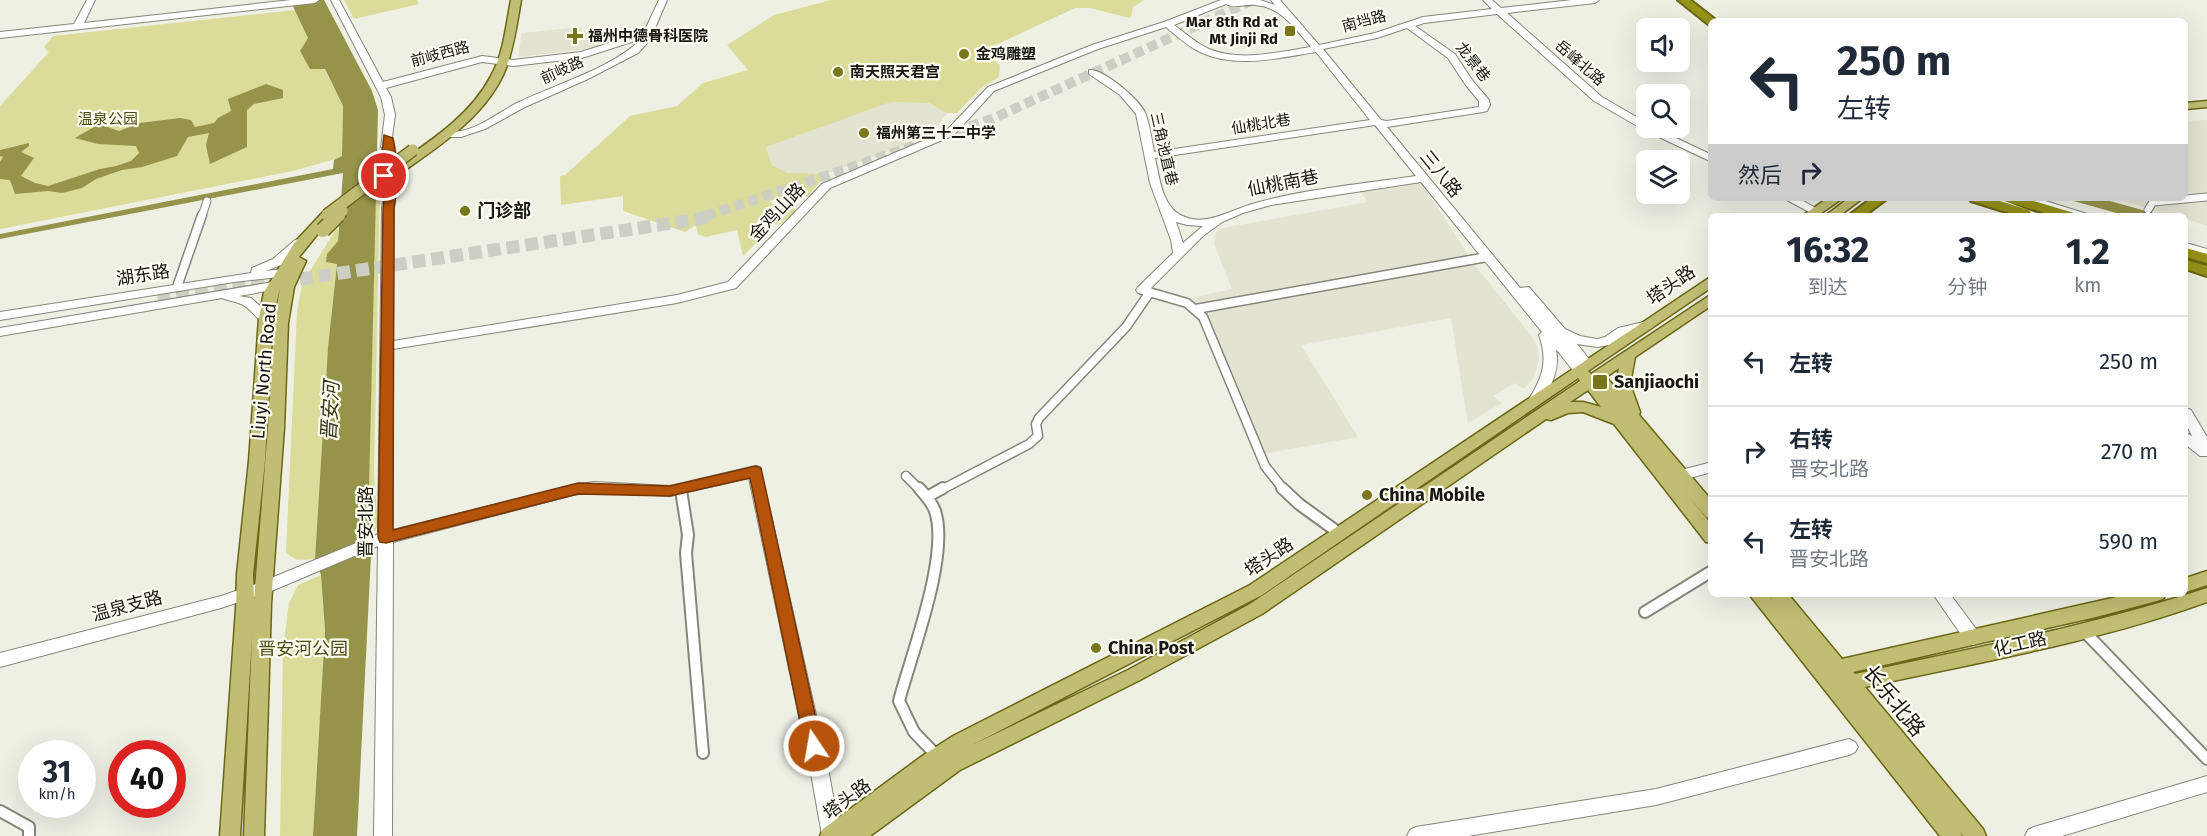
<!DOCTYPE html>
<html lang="zh">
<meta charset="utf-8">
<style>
:root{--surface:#fff;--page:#f2f2f3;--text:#1f2937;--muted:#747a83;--line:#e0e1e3}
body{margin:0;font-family:"Fira Sans","Noto Sans SC",sans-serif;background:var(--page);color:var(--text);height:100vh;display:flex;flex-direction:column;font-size:22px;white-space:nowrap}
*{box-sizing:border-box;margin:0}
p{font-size:20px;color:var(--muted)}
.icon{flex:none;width:33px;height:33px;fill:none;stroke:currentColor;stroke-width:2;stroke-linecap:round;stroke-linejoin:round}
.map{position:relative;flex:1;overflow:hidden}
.details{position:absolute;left:1708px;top:213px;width:480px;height:384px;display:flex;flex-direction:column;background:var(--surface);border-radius:9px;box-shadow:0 6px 24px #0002}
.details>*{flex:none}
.top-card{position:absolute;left:1708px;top:18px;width:480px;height:183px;border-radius:9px;box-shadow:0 6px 24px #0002;background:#fff;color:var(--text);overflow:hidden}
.controls{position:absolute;left:1636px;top:18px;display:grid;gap:12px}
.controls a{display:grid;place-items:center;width:54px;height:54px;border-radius:9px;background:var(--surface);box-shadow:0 6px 24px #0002;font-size:30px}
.speed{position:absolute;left:18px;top:740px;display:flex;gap:12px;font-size:30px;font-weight:700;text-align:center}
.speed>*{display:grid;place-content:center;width:78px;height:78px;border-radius:50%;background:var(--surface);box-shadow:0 6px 24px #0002;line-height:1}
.speed small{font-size:15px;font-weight:400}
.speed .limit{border:9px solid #d22;background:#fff;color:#111}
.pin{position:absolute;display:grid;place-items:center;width:51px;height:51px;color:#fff;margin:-26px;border:3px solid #fff;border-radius:50%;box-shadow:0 2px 6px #0007}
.me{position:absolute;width:66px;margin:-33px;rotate:348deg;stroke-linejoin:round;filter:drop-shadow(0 0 4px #0008)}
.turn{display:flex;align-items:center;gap:21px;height:126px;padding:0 30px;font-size:27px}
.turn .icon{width:78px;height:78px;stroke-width:2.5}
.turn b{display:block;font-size:42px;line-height:51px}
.then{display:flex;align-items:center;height:57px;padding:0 30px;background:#0003;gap:12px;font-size:22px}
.eta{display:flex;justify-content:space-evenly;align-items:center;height:102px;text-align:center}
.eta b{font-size:36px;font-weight:700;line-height:42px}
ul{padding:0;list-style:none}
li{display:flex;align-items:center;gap:18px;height:90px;padding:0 30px;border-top:2px solid var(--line)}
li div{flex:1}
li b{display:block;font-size:22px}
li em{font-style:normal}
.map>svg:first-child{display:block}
</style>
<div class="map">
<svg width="2207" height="836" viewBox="0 0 2207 836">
<rect width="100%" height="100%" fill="#eff0e4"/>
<path fill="#e2e3d0" d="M651 20 644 30 596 48 518 57 522 33 581 27 582 32 590 33 639 29 643 21Z
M891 102 929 103 947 113 937 127 908 139 912 143 825 174H787L772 165 766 147Z
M2207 120V226L2186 219V216H2174L2112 198H2186V121Z
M1421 182 1474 264 1533 338 1537 346 1539 361 1533 379 1524 389 1515 383 1493 396 1502 403 1468 423 1451 318 1301 345 1358 437 1263 454 1204 312 1191 298 1232 289 1214 244 1217 229 1368 202 1360 191Z"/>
<path fill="#dbdb9a" d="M344 0H417L419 4 354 19Z
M831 0H1144L1133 7 1131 17 1129 18 1090 8H1075L983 51 1000 65 999 77 982 87 957 113H947L929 103 891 102 766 147 772 165 787 173 825 174V176L807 197 799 191 770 201 776 209 789 205 797 211 779 225 762 220 756 222 768 231 743 256 737 230 706 237 698 234 696 225 685 232 623 211V196L561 205 560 176 565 175 630 116 677 106 703 83 748 70 727 45 774 15Z
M295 10 343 106 342 157 293 171 0 229V106L49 52 44 47 53 36Z
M380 192 374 474 378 527 372 535 369 489 375 196Z
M336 229H338V241L329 251 326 262 337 263 328 347 315 559 297 560 286 553 297 312 302 284Z
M321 575 325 630 313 836H280L283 649 289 603 298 585Z"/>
<path fill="#96944a" d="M290 0H324L372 91 378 110 369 489 372 535 357 836H313L325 630 321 575 315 559 328 347 337 264 326 262 327 254 338 241 343 173 0 239V234L333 169 334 160 342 156 343 106 325 69H310L300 51 308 38Z
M266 84 283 90V98L254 104 247 110V147L210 164 206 145 209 133 188 137 177 156 142 167 122 170 96 179 82 188 62 193 48 191 15 194 10 180 0 179V162L3 157 0 156V150L29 143V146L21 152 34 158 21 176 35 183 48 186 100 169 116 166 131 161 139 153 136 146 98 144 75 138 94 127 102 125 119 131 140 123 180 118 191 120 195 127 214 123 218 118 231 111 228 99Z
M2063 198H2099L2164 216H2127Z"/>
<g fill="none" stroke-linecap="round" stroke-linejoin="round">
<path stroke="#cecfc4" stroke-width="10" stroke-dasharray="10 5" stroke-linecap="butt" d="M941 136 992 119 1253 0
M706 216 920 144"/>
<path stroke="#cecfc4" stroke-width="13" stroke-dasharray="13 6" stroke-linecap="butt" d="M281 282 699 219 711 215
M176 293 290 276
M158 301 185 297"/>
<g stroke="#86867b" stroke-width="9">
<path id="street-far2" d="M2148 210 2153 202 2207 197
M202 216 207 201"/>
</g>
<g stroke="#86867b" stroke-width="11">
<path id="street-far1" d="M177 287 202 215
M1142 290 1187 303 1203 317 1265 466 1284 490
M1196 309 1487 257
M906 476 920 490
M941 490 1029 444 1038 436 1036 424 1039 418 1126 327 1150 292"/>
</g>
<g stroke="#86867b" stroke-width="14">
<path id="street" d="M919 488C925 495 932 502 935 511 950 555 911 655 899 701L914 732 937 756
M1282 488 1299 504 1339 533
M681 490 688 535 686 553 703 753
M927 497 943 488
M1645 612 1712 571
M2083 630 2207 759
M0 811 29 827V836"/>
</g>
<g stroke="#86867b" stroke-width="2">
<path id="secondary" d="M87 0H95L84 23 291 0H319L315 3 0 38V32L74 24Z
M331 0H339L383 82 482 56 513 60 581 52 644 32 659 0H667L650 40 638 53 588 79 525 107 485 129 461 137H446L441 134 442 132C448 131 455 132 461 131 482 127 500 111 519 102 554 85 615 67 641 39L582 58 513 66 482 62 386 88 391 97 395 115 392 137 398 173 394 208 393 341 677 295 728 282 822 184 946 131 988 87 1092 45 1164 22 1221 0H1260L1275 5 1271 0H1280L1319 45 1375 33 1423 17 1492 9 1483 0H1492L1501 8 1572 0H1599L1595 3 1507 13 1602 97 1647 123V128H1655L1712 155V162L1644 130 1594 101 1497 14 1424 23 1415 26 1455 54 1472 80 1489 100 1490 105 1487 111 1483 112 1387 127 1520 288 1529 287 1565 329 1580 336 1597 339 1605 337 1618 328 1648 321 1654 325 1652 328 1626 334 1609 345 1597 347 1577 344 1593 364 1592 367 1585 368V373H1575L1556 349C1560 370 1552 385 1541 402L1536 404 1529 399C1543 377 1548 360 1539 335L1542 332 1421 182 1271 205 1243 213 1222 222 1203 236 1146 293H1138L1136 290 1138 287 1173 253 1171 240 1150 183 1136 114 1120 95 1089 74V70C1103 68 1142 101 1146 115 1150 127 1152 140 1154 152L1370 120 1316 52C1278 58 1236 69 1200 52 1187 46 1177 36 1166 27L1098 49 994 91 954 135 830 188 736 288 677 303 393 349V530L573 485 594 482 670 486 755 466 760 467 828 768 840 835H822L810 768 749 478 670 496 594 492 573 495 393 542 392 836H374L378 546 269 592 221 608 0 667V653L221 596 259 583 378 534 382 208 387 182 385 150 381 147 385 115 381 97ZM1226 4C1234 9 1245 4 1254 5 1281 6 1295 29 1311 47 1278 52 1241 62 1209 49 1196 43 1185 33 1174 25ZM1407 28 1448 58 1465 84 1479 101V107L1387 121 1381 120 1323 49 1377 38ZM1375 125 1416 176C1362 184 1304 189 1252 204 1231 210 1207 226 1185 217 1162 209 1160 179 1155 158ZM1176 222 1187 225 1203 226 1183 243Z
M1783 198H1798L1821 211 1815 214 1811 213Z
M1980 198H1997L2044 216H2027Z
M2018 198H2036L2087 214 2089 216H2071L2020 200Z
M299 239 303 240 305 242 303 244 281 265 266 271 293 268 299 272 297 275 234 282 0 320V312L251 273 252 268 273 259 295 240Z
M2186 243 2207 249V257L2186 251Z
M285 280 289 281 291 284 289 287 239 296 251 298 270 315 272 318 270 321C257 324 252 308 241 304 235 301 228 301 222 298L0 336V328Z
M2186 408 2191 410 2207 437V456H2200L2186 445V433L2192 436 2186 424Z
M1712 462V472L1671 483 1666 482 1664 478 1666 474Z
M1933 594H1950L1979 633 1981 638 1979 643 1973 645 1967 643Z
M1849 739 1855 742 1858 747 1855 752 1849 755 1656 805 1468 836H1407L1410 830 1416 827 1656 789Z
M2207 776V792L2062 836H2025L2028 830 2034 827Z"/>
</g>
<g stroke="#6a6716" stroke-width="3">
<path id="primary" d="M511 0H521C517 23 514 46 506 68 488 115 438 147 398 175H390V169C426 144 470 117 491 76 504 53 506 25 511 0Z
M2207 101V107L2186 109V103Z
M1828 198H1843L1817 216H1802Z
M1849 198H1863L1839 216H1825Z
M327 211 333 215 299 257 306 261 294 287 288 323 284 428 271 604 264 836H244L252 636 240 836H220L236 609 237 574 249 461 259 318 264 292 295 242 323 212ZM280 288 274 323 268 428 254 601 253 574 265 461 273 318Z
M1712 276V287L1588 371 1591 374 1712 294V305L1635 357 1630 384 1640 412 1639 415 1712 501V519L1706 517 1689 497 1712 525V543L1706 542 1614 424 1583 412 1568 413 1551 420 1546 419 1262 614 1140 680 960 770 870 836H820L823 829 925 754 953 736 1250 585ZM1619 368 1616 384 1618 391 1606 377ZM1578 378 1580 381 1250 604 1128 670 972 745 1262 595ZM1588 390 1601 407 1583 402H1570Z
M2207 571V585L2186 592V578Z
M2207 588V602C2097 642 1979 662 1865 687L1983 829 1986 836H1963L1960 832 1962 836H1940L1749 594H1768L1772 599 1769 594H1788L1842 659 2130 594H2166L2163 599 2157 601 2096 617 1853 672 1855 674C1973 648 2092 626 2207 588Z"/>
</g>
<g stroke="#6a6716" stroke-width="4">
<path id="highway" d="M1678 0H1690L1717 21H1712V25L1708 24Z
M1872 198H1888L1864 216H1848Z
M1969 198H1990L2029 210 2031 213 2029 216H2019L1971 201Z
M2003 198H2024L2074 213 2076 216H2055L2005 201Z
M2186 248 2207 254V263L2186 257Z
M2186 260 2207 266V276L2186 269Z"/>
</g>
<use href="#street-far2" stroke="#fff" stroke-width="7"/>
<use href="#street-far1" stroke="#fff" stroke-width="8"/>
<use href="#street" stroke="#fff" stroke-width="10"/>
<use href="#secondary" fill="#fff" fill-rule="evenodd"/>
<use href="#primary" fill="#c1be74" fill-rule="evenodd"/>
<use href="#highway" fill="#979318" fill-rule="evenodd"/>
<g stroke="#6a6716" stroke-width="14" stroke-linecap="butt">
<path id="primary-bridge-far1" d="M327 215 413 150
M337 216 342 211"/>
</g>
<g stroke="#6a6716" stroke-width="17" stroke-linecap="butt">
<path id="primary-bridge" d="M323 230 338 215"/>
</g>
<use href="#primary-bridge-far1" stroke="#c1be74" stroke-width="11"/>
<use href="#primary-bridge" stroke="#c1be74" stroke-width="14"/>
</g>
<path fill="#b45309" stroke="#753606" stroke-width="1.5" d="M384 135 393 138C398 162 399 184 394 208L393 530 578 483 670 486 756 466 761 468 822 746 820 751 814 753 808 751 805 746 750 478 670 496 578 494 386 543 380 542 378 537 383 208 387 179 379 176Z"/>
<g fill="#79761c" stroke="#fdfdf1" stroke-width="2">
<rect x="1284" y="25" width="12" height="12" rx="3"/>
<path d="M572 27h6v6h6v6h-6v6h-6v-6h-6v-6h6z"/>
<circle cx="964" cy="54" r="6"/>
<circle cx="838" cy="72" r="6"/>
<circle cx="864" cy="133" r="6"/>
<circle cx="465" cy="211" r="6"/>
<rect x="1592" y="374" width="16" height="16" rx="3"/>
<circle cx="1367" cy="495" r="6"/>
<circle cx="1096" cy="648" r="6"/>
</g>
<g text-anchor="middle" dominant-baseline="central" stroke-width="4.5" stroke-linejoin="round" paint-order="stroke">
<g font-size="15" fill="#161612" stroke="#fdfdf1">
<text transform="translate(1364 21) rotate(-15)">南垱路</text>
<text transform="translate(440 54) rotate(-15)">前岐西路</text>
<text transform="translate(1473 62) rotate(52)">龙景巷</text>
<text transform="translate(1580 63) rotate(41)">岳峰北路</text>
<text transform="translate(562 70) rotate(-24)">前岐路</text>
<text transform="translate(1261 124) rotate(-9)">仙桃北巷</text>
<text transform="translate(1164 149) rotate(77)">三角池直巷</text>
</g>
<g font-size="15" font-weight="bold" fill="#161612" stroke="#fdfdf1" text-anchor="start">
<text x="1278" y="22" text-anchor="end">Mar 8th Rd at<tspan x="1278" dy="17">Mt Jinji Rd</tspan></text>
<text x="588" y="36">福州中德骨科医院</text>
<text x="976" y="54">金鸡雕塑</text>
<text x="850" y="72">南天照天君宫</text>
<text x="876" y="133">福州第三十二中学</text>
</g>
<g font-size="15" fill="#4e4c14" stroke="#fdfdf1">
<text x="108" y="119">温泉公园</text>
</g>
<g font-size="18" fill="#161612" stroke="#fdfdf1">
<text transform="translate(1441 174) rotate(51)">三八路</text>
<text transform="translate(1283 183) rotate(-11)">仙桃南巷</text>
<text transform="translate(777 212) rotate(-47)">金鸡山路</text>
<text transform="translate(143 275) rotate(-9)">湖东路</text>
<text transform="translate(1671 285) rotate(-35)">塔头路</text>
<text transform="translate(264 371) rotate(-85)">Liuyi North Road</text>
<text transform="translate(366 522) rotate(-90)">晋安北路</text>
<text transform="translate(1269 557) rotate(-34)">塔头路</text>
<text transform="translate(127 606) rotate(-15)">温泉支路</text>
<text transform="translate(2020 644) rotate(-13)">化工路</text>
<text transform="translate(847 799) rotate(-37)">塔头路</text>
</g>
<g font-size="18" font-weight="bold" fill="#161612" stroke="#fdfdf1" text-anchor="start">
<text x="477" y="211">门诊部</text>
<text x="1614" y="382">Sanjiaochi</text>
<text x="1379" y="495">China Mobile</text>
<text x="1108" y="648">China Post</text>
</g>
<g font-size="18" fill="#4e4c14" stroke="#fdfdf1">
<text x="303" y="649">晋安河公园</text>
</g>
<g font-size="20" font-style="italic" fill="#3a3a19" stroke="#fdfdf1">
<text transform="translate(330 411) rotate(-87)">晋安河</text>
</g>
<g font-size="21" fill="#161612" stroke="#fdfdf1">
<text transform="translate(1894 701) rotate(51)">长乐北路</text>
</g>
</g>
</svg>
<div class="controls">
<a><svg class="icon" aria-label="sound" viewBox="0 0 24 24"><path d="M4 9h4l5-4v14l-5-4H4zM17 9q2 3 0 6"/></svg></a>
<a><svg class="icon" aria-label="search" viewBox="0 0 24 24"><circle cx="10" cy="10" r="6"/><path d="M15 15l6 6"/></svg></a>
<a><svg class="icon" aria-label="layers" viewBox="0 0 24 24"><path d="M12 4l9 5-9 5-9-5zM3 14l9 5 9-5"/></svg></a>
</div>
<div class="speed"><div>31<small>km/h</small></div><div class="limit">40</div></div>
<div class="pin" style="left:384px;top:176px;background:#d93025"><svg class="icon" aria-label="arrive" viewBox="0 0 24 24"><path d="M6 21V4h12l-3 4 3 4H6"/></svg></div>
<svg class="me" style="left:814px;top:746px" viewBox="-20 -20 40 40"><circle r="17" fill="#b45309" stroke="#fff" stroke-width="3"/><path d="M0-11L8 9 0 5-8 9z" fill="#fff"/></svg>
<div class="top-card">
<div class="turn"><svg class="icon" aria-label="left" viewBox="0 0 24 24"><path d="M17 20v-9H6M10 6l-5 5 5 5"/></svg><div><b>250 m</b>左转</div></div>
<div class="then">然后<svg class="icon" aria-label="right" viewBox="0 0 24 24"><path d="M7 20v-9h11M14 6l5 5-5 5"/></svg></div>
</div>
<section class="details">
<div class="eta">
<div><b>16:32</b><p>到达</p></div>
<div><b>3</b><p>分钟</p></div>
<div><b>1.2</b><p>km</p></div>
</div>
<ul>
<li><svg class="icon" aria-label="left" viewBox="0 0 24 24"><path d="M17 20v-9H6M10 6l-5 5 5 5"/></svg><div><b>左转</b></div><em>250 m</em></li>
<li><svg class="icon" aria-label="right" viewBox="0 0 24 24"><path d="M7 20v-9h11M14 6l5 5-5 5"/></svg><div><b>右转</b><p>晋安北路</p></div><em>270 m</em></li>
<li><svg class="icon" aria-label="left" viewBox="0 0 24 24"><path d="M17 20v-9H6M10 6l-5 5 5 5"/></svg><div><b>左转</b><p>晋安北路</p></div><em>590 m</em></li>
</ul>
</section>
</div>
